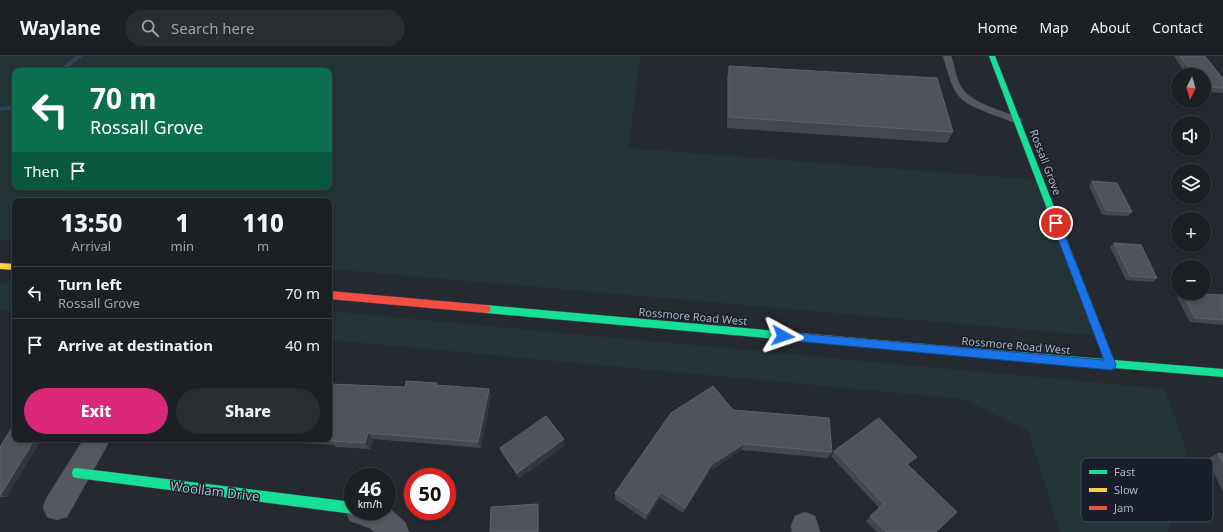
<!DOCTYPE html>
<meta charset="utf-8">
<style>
:root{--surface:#1c1f24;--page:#292c31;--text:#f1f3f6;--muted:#a0a2a6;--line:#3a3d41;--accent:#db2777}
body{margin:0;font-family:"Noto Sans",sans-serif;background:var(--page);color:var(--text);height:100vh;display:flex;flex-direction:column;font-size:15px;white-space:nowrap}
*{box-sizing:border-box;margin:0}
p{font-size:13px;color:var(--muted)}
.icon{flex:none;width:22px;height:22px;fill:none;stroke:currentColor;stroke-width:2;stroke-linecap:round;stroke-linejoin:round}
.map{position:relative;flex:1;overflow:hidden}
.details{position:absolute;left:12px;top:142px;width:320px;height:244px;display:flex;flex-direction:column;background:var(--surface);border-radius:8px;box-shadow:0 2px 6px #0003,0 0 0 1px var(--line)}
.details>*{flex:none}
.banner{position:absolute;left:12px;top:12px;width:320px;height:122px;border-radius:8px;box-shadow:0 2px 6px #0003,0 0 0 1px var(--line);background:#0b6e4f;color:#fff;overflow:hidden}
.needle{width:26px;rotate:185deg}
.fabs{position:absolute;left:1171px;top:12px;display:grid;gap:8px}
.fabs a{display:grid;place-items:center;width:40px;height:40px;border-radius:50%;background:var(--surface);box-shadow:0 2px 6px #0003,0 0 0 1px var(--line);font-size:20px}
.speed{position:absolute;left:344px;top:412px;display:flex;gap:8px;font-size:20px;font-weight:700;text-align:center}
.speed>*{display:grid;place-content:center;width:52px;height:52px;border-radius:50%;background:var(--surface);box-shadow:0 2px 6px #0003,0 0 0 1px var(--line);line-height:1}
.speed small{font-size:10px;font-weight:400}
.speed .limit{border:6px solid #d22;background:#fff;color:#111}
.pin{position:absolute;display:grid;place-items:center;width:34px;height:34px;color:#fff;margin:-17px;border:2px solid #fff;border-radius:50%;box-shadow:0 1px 4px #0007}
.me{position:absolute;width:44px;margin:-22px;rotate:95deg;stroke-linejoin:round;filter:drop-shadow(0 0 3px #0008)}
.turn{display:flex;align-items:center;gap:14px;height:84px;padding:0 12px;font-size:18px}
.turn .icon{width:52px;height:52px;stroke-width:2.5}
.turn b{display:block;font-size:28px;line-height:34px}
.then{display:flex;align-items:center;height:38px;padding:0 12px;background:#0003;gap:8px;font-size:15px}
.eta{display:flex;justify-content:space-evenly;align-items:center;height:68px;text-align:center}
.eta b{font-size:24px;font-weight:800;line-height:28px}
.primary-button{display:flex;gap:8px;margin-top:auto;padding:8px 12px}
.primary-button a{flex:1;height:46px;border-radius:24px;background:var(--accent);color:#fff;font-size:16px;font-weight:800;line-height:46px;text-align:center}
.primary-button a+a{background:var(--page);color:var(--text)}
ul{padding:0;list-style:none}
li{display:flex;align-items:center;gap:12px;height:52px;padding:0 12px;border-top:1px solid var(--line)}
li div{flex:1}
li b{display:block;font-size:15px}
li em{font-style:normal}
header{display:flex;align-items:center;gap:24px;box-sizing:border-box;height:56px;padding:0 20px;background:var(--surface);border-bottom:1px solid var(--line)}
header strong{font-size:19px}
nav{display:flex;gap:22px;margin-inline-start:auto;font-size:14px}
.search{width:280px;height:36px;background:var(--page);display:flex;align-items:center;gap:10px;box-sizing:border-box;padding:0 14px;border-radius:22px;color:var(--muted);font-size:15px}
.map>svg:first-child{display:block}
</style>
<header>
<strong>Waylane</strong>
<div class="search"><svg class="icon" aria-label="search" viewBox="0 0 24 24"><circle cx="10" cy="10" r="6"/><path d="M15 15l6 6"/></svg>Search here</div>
<nav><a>Home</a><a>Map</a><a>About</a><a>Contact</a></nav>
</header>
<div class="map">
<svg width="1223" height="476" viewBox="0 0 1223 476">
<rect width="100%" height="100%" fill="#252930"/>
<path fill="#233336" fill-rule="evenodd" d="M0 0H640L629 92 1040 124 1099 280 329 213V145H15V185L0 184ZM15 15H329V131H15Z
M10 225H15V255L0 254V228Z
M329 255 1165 333 1192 411 1168 476H1060L1028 375 963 343 329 284Z"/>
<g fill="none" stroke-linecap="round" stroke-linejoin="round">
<path fill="#324258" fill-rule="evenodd" d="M76 0H83L64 15H57Z
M15 49V53L0 55V51Z"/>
<g stroke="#42454b" stroke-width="1">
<path id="lane" d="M943 0H951C955 11 956 26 964 35 975 48 1005 56 1020 62L1022 64 1020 66C1013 68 1004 62 997 60 954 44 956 42 943 0Z"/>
</g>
<g stroke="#42454b" stroke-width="1">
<path id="street" d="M84 383H106L108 388 67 461 57 464 47 461 43 451 47 441Z
M353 444V455H387L388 451 405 466 409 476H374L370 472 350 465 346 455 350 445Z
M805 456 815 460 820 476H792L791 470 795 460Z"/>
</g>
<g stroke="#42454b" stroke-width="1">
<path id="fast" d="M989 0H995L1114 304 1223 313V321L1114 312 1111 313 1107 312 955 298 953 295 955 292 958 291 1104 303Z
M486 249 799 277 802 278 804 281 802 284 799 285 486 257 483 256 481 253 483 250Z
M77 412 353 446V455H357L353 458 77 422 73 421 72 417 73 413Z"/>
</g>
<g stroke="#42454b" stroke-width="1">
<path id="slow" d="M0 207 15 208V214L0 213Z
M799 277 958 291 961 292 963 295 961 298 958 299 799 285 796 284 794 281 796 278Z"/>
</g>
<g stroke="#42454b" stroke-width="1">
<path id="jam" d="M329 235 486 249 489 250 491 253 489 256 486 257 329 243Z"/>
</g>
<use href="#lane" fill="#54585f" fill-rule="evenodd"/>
<use href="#street" fill="#54585f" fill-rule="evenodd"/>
<use href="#fast" fill="#16e098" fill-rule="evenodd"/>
<use href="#slow" fill="#ffcf43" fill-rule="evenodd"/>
<use href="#jam" fill="#f24e42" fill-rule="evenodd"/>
</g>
<path fill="#44474e" d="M1174 0H1205L1223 23V37L1204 36V19H1187Z
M729 10 953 76 947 87 727 72V21Z
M1092 125 1132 156 1128 160 1102 159 1089 130Z
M1114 187 1157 222 1153 226 1126 224 1110 191Z
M1181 237 1223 239V269L1190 266 1177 241Z
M329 326H331L332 328 405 331 438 329 491 339 481 392 373 383 370 393 336 391 334 389 283 386 281 383H329Z
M733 354 832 396 828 402 741 394 710 415 683 457 660 442 646 464 615 443V437Z
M565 390 519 422 502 398 500 392Z
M0 391 7 441H0Z
M834 395 917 401 908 409 936 476H877L866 465 879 452 831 400Z
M1218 397 1223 398V436L1207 403Z"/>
<path fill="#33363d" d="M489 333 491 339 481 392 478 386Z
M368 377 373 383 370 393 365 387Z
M35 383H42L7 441 1 438Z
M564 383 565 390 519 422 517 417Z
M744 388 741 394 710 415 683 457 685 452 711 409Z
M917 401 912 406 902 413 907 408Z
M661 436 660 442 646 464 647 458Z
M538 448 539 453V476H538Z"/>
<path fill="#4f535a" stroke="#5e626b" d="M1180 0H1205L1223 23V32L1204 31V19H1194Z
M729 10 937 22 953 76 729 61Z
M1092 125 1117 127 1132 156 1106 154Z
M1114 187 1141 189 1157 222 1130 220Z
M1182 237 1223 239V264L1195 262Z
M406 325 437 327 436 329 489 333 478 386 368 377 365 387 331 385 332 383H329V326H331L330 328 405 331Z
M713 330 733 354 829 362 832 396 744 388 711 409 685 452 661 436 647 458 615 437 671 357Z
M546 360 564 383 517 417 500 392Z
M879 362 917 401 907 408 957 456 936 476H886L870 460 884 448 834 395Z
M15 367V383H35L1 438H0V391Z
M1218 397 1223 398V407Z
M538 448V476H490L491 451Z"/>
<path fill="#1a73e8" stroke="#114b97" d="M1056 164 1060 167 1116 309 1115 312 1111 314 783 284 779 283 778 280 779 277 783 276 1104 304 1052 167Z"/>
<g text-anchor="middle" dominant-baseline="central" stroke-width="3" stroke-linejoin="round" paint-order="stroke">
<g font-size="11" fill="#adb5c3" stroke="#191f2a">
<text transform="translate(1046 106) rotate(69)">Rossall Grove</text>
<text transform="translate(693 260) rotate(5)">Rossmore Road West</text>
<text transform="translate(1016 289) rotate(5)">Rossmore Road West</text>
</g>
<g font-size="13" fill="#adb5c3" stroke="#191f2a">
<text transform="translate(215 435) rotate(7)">Woollam Drive</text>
</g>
</g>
<rect x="1081" y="402" width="132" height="64" rx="6" fill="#191f2a" stroke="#454c58" stroke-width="1"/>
<rect x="1089" y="414" width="18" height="4" fill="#16e098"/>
<rect x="1089" y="432" width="18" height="4" fill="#ffcf43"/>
<rect x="1089" y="450" width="18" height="4" fill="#f24e42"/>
<g font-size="11" fill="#adb5c3">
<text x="1114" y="420">Fast</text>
<text x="1114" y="438">Slow</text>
<text x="1114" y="456">Jam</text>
</g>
</svg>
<div class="fabs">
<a><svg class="needle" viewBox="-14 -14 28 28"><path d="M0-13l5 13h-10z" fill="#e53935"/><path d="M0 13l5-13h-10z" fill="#a0a2a6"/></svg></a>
<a><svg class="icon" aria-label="sound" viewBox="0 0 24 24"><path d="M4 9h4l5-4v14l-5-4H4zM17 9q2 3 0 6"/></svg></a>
<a><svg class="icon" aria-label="layers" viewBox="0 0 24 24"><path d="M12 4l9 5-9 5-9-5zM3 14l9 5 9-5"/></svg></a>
<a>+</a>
<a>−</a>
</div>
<div class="speed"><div>46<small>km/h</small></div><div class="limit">50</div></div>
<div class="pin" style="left:1056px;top:167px;background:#d93025"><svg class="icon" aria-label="arrive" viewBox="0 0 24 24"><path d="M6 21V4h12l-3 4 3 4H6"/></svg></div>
<svg class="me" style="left:783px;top:280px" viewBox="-20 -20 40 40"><path d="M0-17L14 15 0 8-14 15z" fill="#1a73e8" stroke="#fff" stroke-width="4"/></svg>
<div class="banner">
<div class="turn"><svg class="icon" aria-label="left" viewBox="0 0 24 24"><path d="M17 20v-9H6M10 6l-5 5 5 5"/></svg><div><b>70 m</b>Rossall Grove</div></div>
<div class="then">Then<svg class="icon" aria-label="arrive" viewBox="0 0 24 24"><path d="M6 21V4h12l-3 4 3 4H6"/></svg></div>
</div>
<section class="details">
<div class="eta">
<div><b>13:50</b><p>Arrival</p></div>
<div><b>1</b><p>min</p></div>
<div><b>110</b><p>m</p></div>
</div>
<ul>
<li><svg class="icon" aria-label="left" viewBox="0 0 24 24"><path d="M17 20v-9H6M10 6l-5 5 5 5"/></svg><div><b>Turn left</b><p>Rossall Grove</p></div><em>70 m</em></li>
<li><svg class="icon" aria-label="arrive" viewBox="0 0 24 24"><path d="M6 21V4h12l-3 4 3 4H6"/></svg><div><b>Arrive at destination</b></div><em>40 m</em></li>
</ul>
<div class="primary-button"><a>Exit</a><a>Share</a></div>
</section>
</div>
